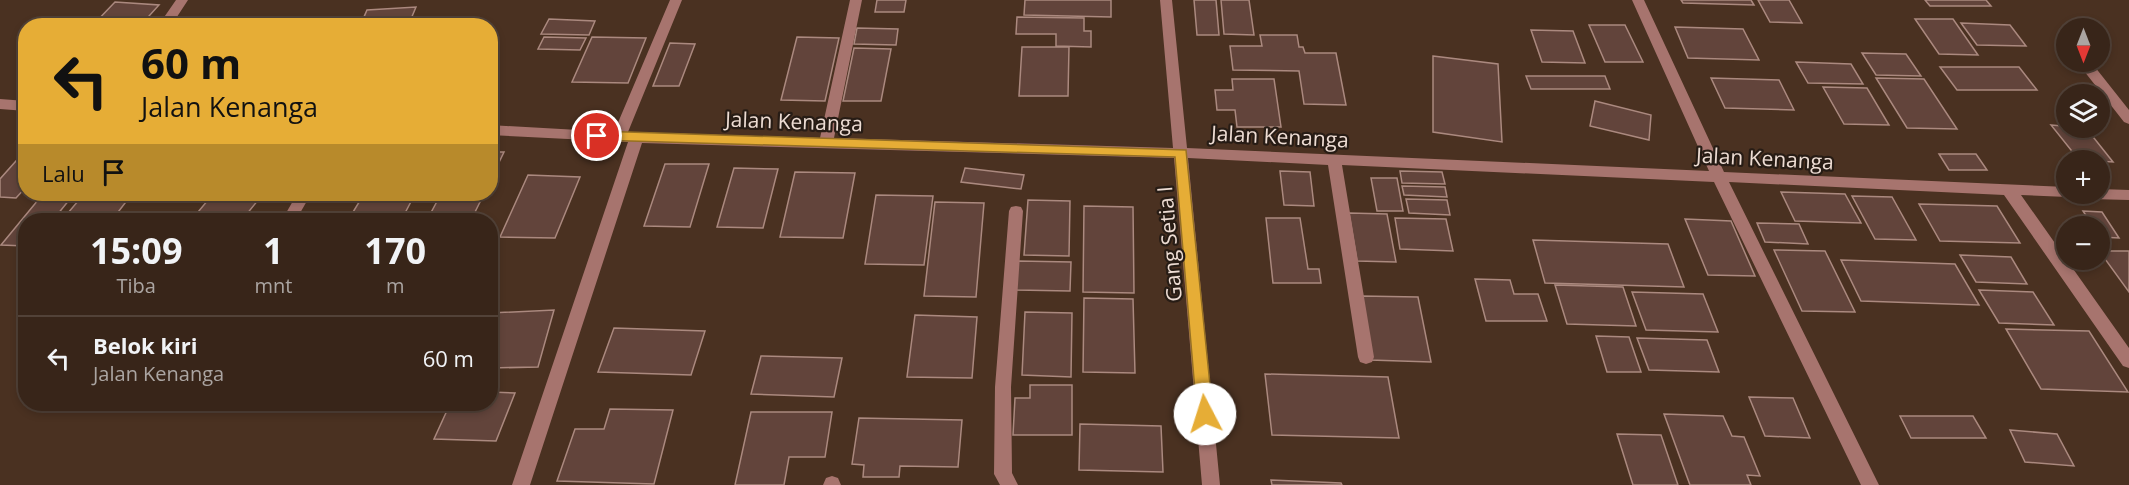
<!DOCTYPE html>
<html lang="id">
<meta charset="utf-8">
<style>
:root{--surface:#382519;--page:#3f2d22;--text:#f1f3f6;--muted:#aba5a2;--line:#524238}
body{margin:0;font-family:"Open Sans",sans-serif;background:var(--page);color:var(--text);height:100vh;display:flex;flex-direction:column;font-size:22px;white-space:nowrap}
*{box-sizing:border-box;margin:0}
p{font-size:20px;color:var(--muted)}
.icon{flex:none;width:33px;height:33px;fill:none;stroke:currentColor;stroke-width:2;stroke-linecap:round;stroke-linejoin:round}
.map{position:relative;flex:1;overflow:hidden}
.panel{position:absolute;left:18px;top:213px;width:480px;height:198px;display:flex;flex-direction:column;background:var(--surface);border-radius:24px;box-shadow:0 3px 9px #0003,0 0 0 2px var(--line)}
.panel>*{flex:none}
.guide{position:absolute;left:18px;top:18px;width:480px;height:183px;border-radius:24px;box-shadow:0 3px 9px #0003,0 0 0 2px var(--line);background:#e6ad36;color:#111;overflow:hidden}
.needle{width:39px;rotate:180deg}
.buttons{position:absolute;left:2056px;top:18px;display:grid;gap:12px}
.buttons a{display:grid;place-items:center;width:54px;height:54px;border-radius:50%;background:var(--surface);box-shadow:0 3px 9px #0003,0 0 0 2px var(--line);font-size:30px}
.pin{position:absolute;display:grid;place-items:center;width:51px;height:51px;color:#fff;margin:-26px;border:3px solid #fff;border-radius:50%;box-shadow:0 2px 6px #0007}
.me{position:absolute;width:66px;margin:-33px;rotate:355deg;stroke-linejoin:round;filter:drop-shadow(0 0 4px #0008)}
.turn{display:flex;align-items:center;gap:21px;height:126px;padding:0 24px;font-size:27px}
.turn .icon{width:78px;height:78px;stroke-width:2.5}
.turn b{display:block;font-size:42px;line-height:51px}
.then{display:flex;align-items:center;height:57px;padding:0 24px;background:#0003;gap:12px;font-size:22px}
.eta{display:flex;justify-content:space-evenly;align-items:center;height:102px;text-align:center}
.eta b{font-size:36px;font-weight:700;line-height:42px}
ul{padding:0;list-style:none}
li{display:flex;align-items:center;gap:18px;height:84px;padding:0 24px;border-top:2px solid var(--line)}
li div{flex:1}
li b{display:block;font-size:22px}
li em{font-style:normal}
.map>svg:first-child{display:block}
</style>
<div class="map">
<svg width="2129" height="485" viewBox="0 0 2129 485">
<rect width="100%" height="100%" fill="#4a3121"/>
<path fill="#62443b" stroke="#ab897f" stroke-width="1.5" d="M877 0H906L904 12H875Z
M1025 0H1111V17L1024 15Z
M1194 0H1216L1219 35H1197Z
M1221 0H1249L1254 35 1224 34Z
M1681 0H1751L1754 5 1683 3Z
M1758 0H1789L1802 23 1770 22Z
M1925 0H1986L1991 6H1930Z
M115 2 159 5 140 26H92Z
M416 7 408 26H360L367 10Z
M1017 17 1084 18V31H1091V47L1056 46V34H1016Z
M310 18 349 24 347 26H303Z
M549 19 595 21 589 35 541 34Z
M1915 19H1953L1978 55 1939 54Z
M191 20 248 21 244 26H187Z
M1961 23 2010 25 2026 46 1977 45Z
M1589 25H1625L1643 62H1605Z
M1675 27 1743 29 1759 60 1688 58Z
M857 28 898 29 896 45 854 44Z
M1531 30 1573 31 1585 63 1542 62Z
M1260 35H1297L1299 47H1303L1305 53H1336L1346 105 1304 104 1299 71 1233 70 1230 46H1262Z
M544 37 586 38 580 50 538 49Z
M592 37 646 38 628 83 572 82Z
M797 37 839 38 825 101 781 100Z
M670 43 695 44 679 86H653Z
M1022 47H1069L1068 96H1019Z
M854 48 891 49 881 101H843Z
M1862 53 1906 54 1921 76 1876 75Z
M1433 56 1498 64 1502 142 1433 132Z
M1796 62 1851 64 1863 84 1808 83Z
M1940 67H2019L2037 90H1957Z
M1526 76H1605L1610 89H1531Z
M1711 78 1779 80 1794 110 1725 108Z
M1876 78 1924 79 1957 129 1907 128Z
M1232 79H1274L1281 127H1237L1235 110H1217L1215 90H1233Z
M1823 87 1867 88 1889 125 1844 124Z
M1595 101 1651 115 1649 140 1590 126Z
M2051 125 2086 128 2113 162 2079 160Z
M24 152H26V187L16 198 0 197V179Z
M490 152H504L490 181Z
M1939 154H1976L1987 170H1949Z
M665 164H709L690 227 644 226Z
M734 168 778 169 763 228 717 227Z
M965 168 1024 175 1021 189 961 182Z
M1280 171 1310 172 1314 206 1284 205Z
M1400 171 1442 172 1445 184 1402 183Z
M795 172 855 173 843 238 780 237Z
M528 175 580 177 555 238 500 237Z
M1371 178H1397L1403 211H1377Z
M1402 186 1445 187 1447 197 1404 195Z
M1781 192 1845 194 1861 223 1795 221Z
M43 194H74L53 220H26V246L1 245Z
M84 194H132L112 220H62Z
M213 194H263L242 220 193 218Z
M364 194H415L405 213 353 212Z
M441 194H484L471 220H427Z
M876 195 933 196 924 265 865 264Z
M1852 196 1892 197 1916 240 1875 239Z
M1406 199 1447 200 1450 215 1409 213Z
M1028 200 1070 201 1069 256 1024 255Z
M935 202 984 203 976 297 924 296Z
M1919 204 1997 206 2020 243 1940 241Z
M1084 206 1133 207 1134 293 1083 292Z
M2083 211 2102 212 2119 238 2100 237V226H2093Z
M1349 213 1387 214 1396 262 1357 261Z
M1266 218H1300L1308 269H1319L1321 283H1273Z
M1395 218 1446 219 1453 251 1400 249Z
M1685 219 1731 221 1755 276 1708 275Z
M1757 223 1799 224 1808 244 1765 242Z
M1533 240 1668 244 1684 287 1545 283Z
M1774 250 1825 251 1855 312 1802 311Z
M2100 251H2129V292L2100 252Z
M1960 255 2011 257 2027 284 1976 282Z
M1841 260 1955 264 1979 305 1861 301Z
M1018 261 1071 262 1070 291 1016 290Z
M1475 279 1510 280 1514 294H1538L1547 321H1486Z
M1555 285 1623 287 1636 326 1567 324Z
M1979 290 2033 292 2054 325 1999 323Z
M1632 292 1703 294 1718 332 1646 330Z
M1361 296 1418 297 1431 362 1370 360Z
M1084 298 1133 299 1135 373 1083 372Z
M554 310 538 367 490 368V313Z
M1025 312 1072 313 1071 377 1022 375Z
M915 315 977 317 972 378 907 377Z
M614 328 705 331 691 375 598 372Z
M2006 329 2089 331 2128 392 2041 389Z
M1596 336 1629 337 1641 372H1607Z
M1637 338 1707 340 1719 372 1649 370Z
M761 356 842 358 834 397 751 394Z
M1265 374 1388 377 1399 438 1272 435Z
M1030 385H1072V435H1013L1015 398H1030Z
M490 392 515 393 496 441 434 439 450 404H490Z
M1749 397 1793 398 1810 438 1765 436Z
M610 409 673 410 654 484 557 481 575 429H604Z
M751 412H832L825 457H789L784 485H735Z
M1664 414 1723 416 1732 436 1744 437 1760 476 1747 475 1751 485H1690Z
M1900 416H1973L1986 438H1911Z
M859 418 962 420 958 467 900 466 899 477H863L864 465 852 464Z
M1080 424 1161 426 1163 472 1079 470Z
M2010 430 2057 434 2074 466 2025 462Z
M1617 434 1661 435 1678 485H1633Z
M1271 480 1341 483 1342 485H1272Z"/>
<g fill="none" stroke-linecap="round" stroke-linejoin="round">
<path fill="#a7746e" fill-rule="evenodd" d="M176 0H188L171 26H158Z
M670 0H682L628 132 820 138 850 0H862L834 138 1173 148 1160 0H1172L1187 148 1709 171 1632 0H1644L1724 172 2067 187V194H2073L2067 197 2021 195 2129 348V368L2123 366 2004 195 1729 182 1879 485H1861L1714 182 1342 165 1374 357 1372 362 1366 364 1360 362 1358 357 1328 165 1188 158 1220 485H1202L1174 158 642 143 530 485H512L628 142 490 135V125L614 132Z
M2077 62H2091L2129 110V124L2124 122Z
M0 99 26 101V111L0 109Z
M2100 189 2129 190V200L2091 199 2084 194H2100Z
M297 194H311L296 220H282Z
M1016 206 1021 207 1023 211 1011 387 1012 473 1018 485H1000L994 474 995 387 1009 211 1011 207Z
M832 476 838 478 841 485H823L826 478Z"/>
</g>
<path fill="#e6ad36" stroke="#967023" stroke-width="1.5" d="M597 131 1186 150 1213 414 1210 419 1205 420 1200 419 1197 414 1175 157 597 140 591 136Z"/>
<g text-anchor="middle" dominant-baseline="central" stroke-width="4.5" stroke-linejoin="round" paint-order="stroke">
<g font-size="21" fill="#eddcd3" stroke="#271c15">
<text transform="translate(794 121) rotate(2)">Jalan Kenanga</text>
<text transform="translate(1280 136) rotate(3)">Jalan Kenanga</text>
<text transform="translate(1765 158) rotate(3)">Jalan Kenanga</text>
<text transform="translate(1169 244) rotate(-95)">Gang Setia I</text>
</g>
</g>
</svg>
<div class="buttons">
<a><svg class="needle" viewBox="-14 -14 28 28"><path d="M0-13l5 13h-10z" fill="#e53935"/><path d="M0 13l5-13h-10z" fill="#aba5a2"/></svg></a>
<a><svg class="icon" aria-label="layers" viewBox="0 0 24 24"><path d="M12 4l9 5-9 5-9-5zM3 14l9 5 9-5"/></svg></a>
<a>+</a>
<a>−</a>
</div>
<div class="pin" style="left:597px;top:136px;background:#d93025"><svg class="icon" aria-label="arrive" viewBox="0 0 24 24"><path d="M6 21V4h12l-3 4 3 4H6"/></svg></div>
<svg class="me" style="left:1205px;top:414px" viewBox="-20 -20 40 40"><circle r="19" fill="#fff"/><path d="M0-13L10 11 0 6-10 11z" fill="#e6ad36"/></svg>
<div class="guide">
<div class="turn"><svg class="icon" aria-label="left" viewBox="0 0 24 24"><path d="M17 20v-9H6M10 6l-5 5 5 5"/></svg><div><b>60 m</b>Jalan Kenanga</div></div>
<div class="then">Lalu<svg class="icon" aria-label="arrive" viewBox="0 0 24 24"><path d="M6 21V4h12l-3 4 3 4H6"/></svg></div>
</div>
<section class="panel">
<div class="eta">
<div><b>15:09</b><p>Tiba</p></div>
<div><b>1</b><p>mnt</p></div>
<div><b>170</b><p>m</p></div>
</div>
<ul>
<li><svg class="icon" aria-label="left" viewBox="0 0 24 24"><path d="M17 20v-9H6M10 6l-5 5 5 5"/></svg><div><b>Belok kiri</b><p>Jalan Kenanga</p></div><em>60 m</em></li>
</ul>
</section>
</div>
